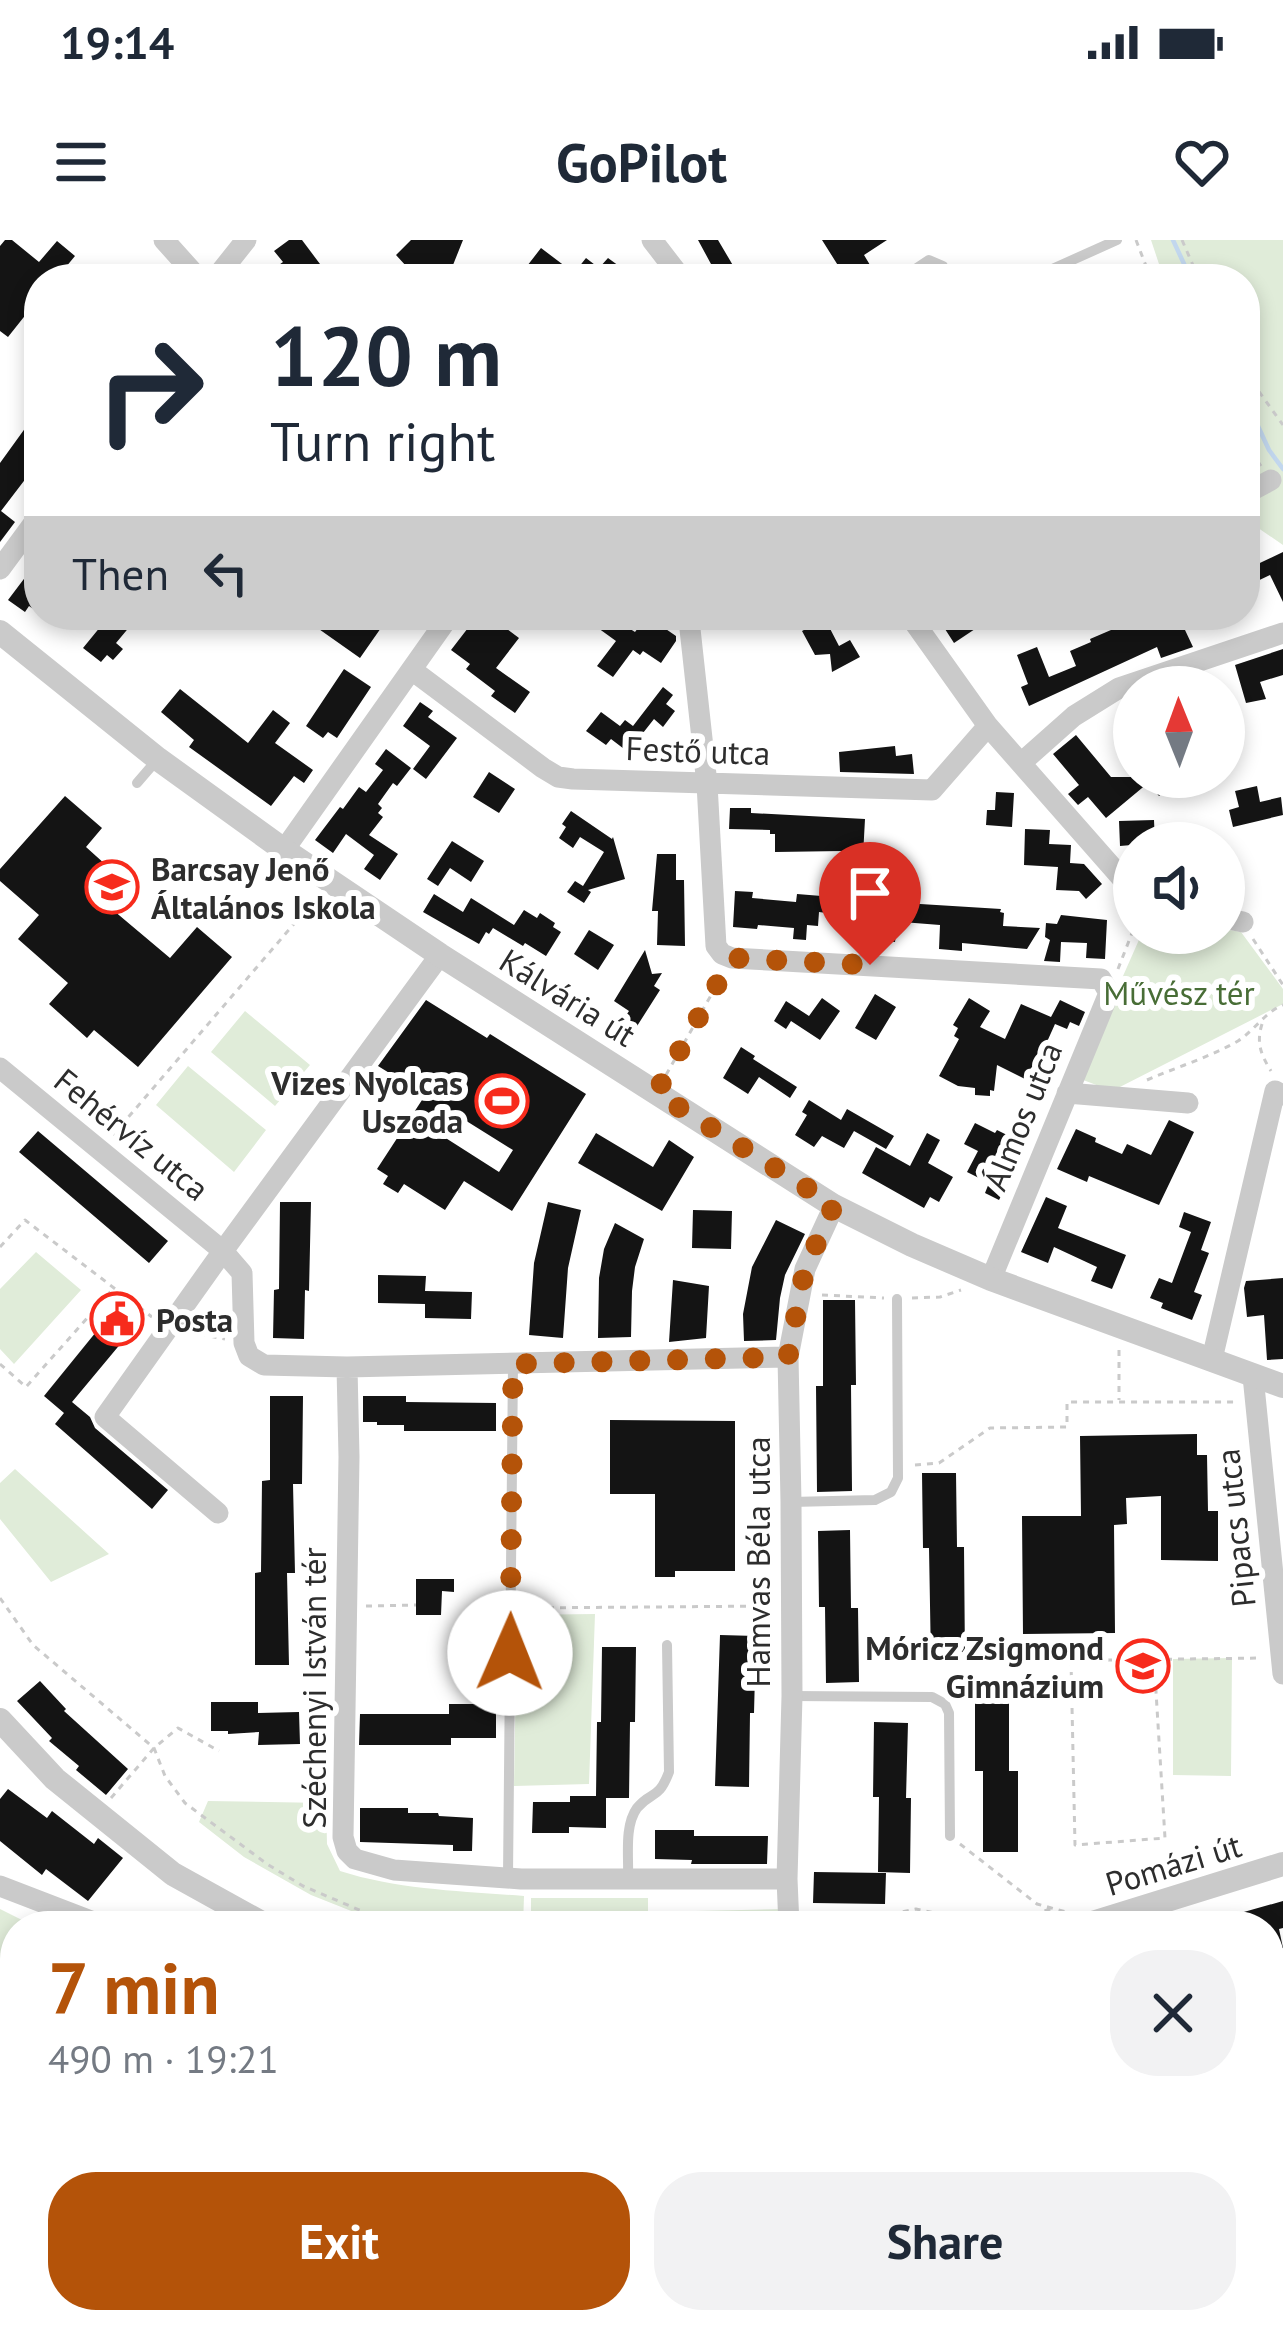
<!DOCTYPE html>
<meta charset="utf-8">
<style>
:root{--surface:#fff;--page:#f2f2f3;--text:#1f2937;--muted:#747a83;--accent:#b45309}
body{margin:0;font-family:"PT Sans",sans-serif;background:var(--page);color:var(--text);height:100vh;display:flex;flex-direction:column;font-size:45px;white-space:nowrap}
*{box-sizing:border-box;margin:0}
p{font-size:39px;color:var(--muted)}
.icon{flex:none;width:66px;height:66px;fill:none;stroke:currentColor;stroke-width:2;stroke-linecap:round;stroke-linejoin:round}
.map{position:relative;flex:1;overflow:hidden}
.sheet{position:absolute;left:0px;top:1671px;width:1284px;height:423px;display:flex;flex-direction:column;background:var(--surface);border-radius:48px 48px 0 0;box-shadow:0 6px 18px #0003}
.sheet>*{flex:none}
.banner{position:absolute;left:24px;top:24px;width:1236px;height:366px;border-radius:48px;box-shadow:0 6px 18px #0003;background:#fff;color:var(--text);overflow:hidden}
.needle{width:78px;rotate:359deg}
.buttons{position:absolute;left:1113px;top:426px;display:grid;gap:24px}
.buttons a{display:grid;place-items:center;width:132px;height:132px;border-radius:50%;background:var(--surface);box-shadow:0 6px 18px #0003;font-size:60px}
.pin{position:absolute;display:grid;place-items:center;width:102px;height:102px;color:#fff;margin:-123px -51px;border-radius:50% 50% 50% 0;rotate:-45deg;box-shadow:0 0 12px #0007}
.pin .icon{rotate:45deg}
.me{position:absolute;width:132px;margin:-66px;rotate:1deg;stroke-linejoin:round;filter:drop-shadow(0 0 9px #0008)}
.turn{display:flex;align-items:center;gap:42px;height:252px;padding:0 48px;font-size:54px}
.turn .icon{width:156px;height:156px;stroke-width:2.5}
.turn b{display:block;font-size:84px;line-height:102px}
.then{display:flex;align-items:center;height:114px;padding:0 48px;background:#0003;gap:24px;font-size:45px}
.round{display:grid;place-items:center;flex:none;width:126px;height:126px;border-radius:48px;background:var(--page)}
.headline{display:flex;align-items:center;justify-content:space-between;height:204px;padding:0 48px}
h1{font-size:72px;font-weight:600;line-height:90px;color:var(--accent)}
.button{display:flex;gap:24px;margin-top:auto;padding:24px 48px}
.button a{flex:1;height:138px;border-radius:48px;background:var(--accent);color:#fff;font-size:48px;font-weight:600;line-height:138px;text-align:center}
.button a+a{background:var(--page);color:var(--text)}
.status{display:flex;justify-content:space-between;align-items:center;height:84px;padding:0 60px;background:var(--surface);direction:ltr}
.status svg{height:33px;fill:currentColor}
header{display:flex;justify-content:space-between;align-items:center;height:156px;padding:0 48px;background:var(--surface);font-size:54px;font-weight:600}
.map>svg:first-child{display:block}
</style>
<div class="status"><b>19:14</b><svg viewBox="0 0 49 12"><path d="M0 12V9h3v3zM5 12V6h3v6zM10 12V3h3v9zM15 12V0h3v12zM26 1h20v11H26zM47 4h2v5h-2z"/></svg></div>
<header><svg class="icon" aria-label="menu" viewBox="0 0 24 24"><path d="M4 6h16M4 12h16M4 18h16"/></svg>GoPilot<svg class="icon" aria-label="heart" viewBox="0 0 24 24"><path d="M12 20l-8-8c-3-5 5-10 8-4 3-6 11-1 8 4z"/></svg></header>
<div class="map">
<svg width="1283" height="2093" viewBox="0 0 1283 2093">
<rect width="100%" height="100%" fill="#fff"/>
<path fill="#e0ecd9" d="M1151 0H1283V305L1245 279V39H1131V36L1160 27Z
M1224 689 1241 692 1283 749V764L1112 851 1078 838 1142 693H1224Z
M245 771 310 825 275 866 211 812Z
M188 826 266 890 234 932 156 865Z
M36 1012 81 1050 14 1124 0 1109V1049Z
M15 1229 109 1314 51 1342 0 1279V1243Z
M595 1374 589 1544 514 1546 517 1375Z
M1232 1418 1231 1536 1173 1535V1419Z
M208 1561 326 1563 327 1604 340 1631C399 1650 463 1651 524 1656L523 1686H389L311 1655 244 1617 199 1582Z
M531 1658H648V1672L785 1669V1686H531Z
M0 1669 34 1686H15V2079H49L45 2093H0Z"/>
<g fill="none" stroke-linecap="round" stroke-linejoin="round">
<path stroke="#c2d7ee" stroke-width="4.5" d="M1173 0 1191 39
M1245 158 1269 210 1283 229"/>
</g>
<path fill="#141414" fill-rule="evenodd" d="M5 0H12L39 22 57 1 75 16 56 39H39V58L8 97 0 91V6Z
M289 0H302L323 28 308 39H259L283 22 274 11Z
M411 0H463L451 30 460 39H418L396 15Z
M698 0H718L741 39H708L702 28 711 24Z
M822 0H887L864 15 870 25 857 33 853 26 847 30 844 24 839 27Z
M541 8 574 33 586 18 599 28 608 18 619 26 610 37 612 39H517Z
M26 187 39 197V228L33 235 30 233 1 271 15 282 0 302V223Z
M1283 312V362L1270 335 1249 345 1245 337V330Z
M39 319V373L29 366 25 372 8 360Z
M110 375H119L131 385 116 403 123 409 113 420 107 415 101 422 83 408Z
M333 375H390L360 418 316 387 323 376 329 381Z
M478 375H511L503 386 519 398 496 428 530 452 515 473 491 456 495 451 466 429 470 424 451 410Z
M580 375H608L635 392 644 380 655 387 657 383 676 396V401L661 423 643 411 640 415 633 410 613 437 597 426 616 401Z
M936 375H974L981 385 954 403Z
M1146 375H1216L1185 390 1193 407 1161 418 1157 407 1029 466 1021 447 1028 444 1017 415 1037 407 1049 437 1076 426 1070 411 1091 402 1090 399Z
M825 379 839 406 850 400 860 417 832 432 830 414 815 415 802 391Z
M1283 409V435L1260 442 1266 459 1246 463 1235 425Z
M344 429 371 447 337 498 328 492 323 498 306 486Z
M663 447 673 455 666 464 675 471 663 487 654 479 628 512 611 499 606 505 586 491 601 472 620 486 625 480 633 486Z
M180 449 248 503 273 470 290 483 275 503 313 530 304 543 294 536 271 566 189 507 194 500 161 472Z
M420 462 433 471 428 477 457 498 426 539 413 529 430 506 403 486Z
M1076 495 1111 537H1183L1159 556 1148 543 1106 578 1088 557 1078 565 1068 554 1079 545 1053 514Z
M895 506 896 516 912 514 914 534 840 532 839 512Z
M386 509 411 528 397 546 393 543 378 564 382 568 378 573 383 577 369 595 398 614 380 640 364 629 374 615 346 594 333 613 315 600 340 567 343 569 359 547 366 552 383 530 375 524Z
M489 532 515 549 499 573 473 557Z
M1257 546 1260 562 1281 557 1283 575 1233 587 1229 570 1239 567 1235 551Z
M996 552 1014 553 1012 587 986 585 987 570H995Z
M65 556 102 588 86 607 126 643 107 665 170 718 197 687 232 717 138 827 94 790 87 798 49 764 68 743 18 699 39 675 0 641V629Z
M730 568H751V573L865 579 863 616 842 615 843 611 775 612V594H770V590L729 589Z
M571 571 612 599 613 597 625 639 588 650 591 652 584 663 567 652 575 641 583 646 604 612 580 597 573 608 559 598 566 587 562 584Z
M1154 580 1155 603 1120 606 1119 581Z
M1025 589 1050 590 1049 604 1071 605 1070 623 1084 624 1102 644 1086 659 1079 651 1056 650 1058 627 1024 625Z
M452 601 484 621 471 642 450 628 438 646 427 639Z
M657 614H676V640H684L685 706 657 705 658 671H652Z
M847 649 864 652 863 657 904 660V663L1001 669 1000 672 1004 673 1003 686 1040 688 1027 709 962 703V711L939 709 940 685 902 682 901 694H896L895 702 878 700 879 692 872 691 873 679 819 672 818 686 807 685 806 700 793 699 794 688 758 685 757 689 733 687 735 651 753 652 752 658 796 662 797 654 846 658Z
M434 654 463 672 471 658 514 685 524 670 537 678 540 673 555 683 553 687 561 692 546 716 525 703 523 706 493 688 489 694 486 692 479 704 423 672Z
M1061 675 1107 680 1105 719 1086 718 1087 703 1061 702 1060 722 1044 721 1050 700 1045 697 1046 683 1057 684Z
M589 690 614 705 598 730 574 714Z
M645 710 652 734 662 733 654 746 660 750 632 794 619 786 629 771 614 761Z
M875 754 896 767 876 800 855 788Z
M822 758 840 771 820 800 791 781 786 789 774 781 786 761 809 776Z
M969 758 990 771 980 787 1005 799 1021 764 1051 777 1060 760 1085 772 1079 786 1070 782 1067 789 1055 784 1038 822 1050 829 1041 847 997 825 994 851 990 850V856L975 855V848L958 846 939 836 959 799 954 796 958 788 953 785Z
M426 760 487 798 490 794 586 854 512 971 464 941 445 970 404 944 398 953 383 944 388 936 377 929 422 860 409 852 412 847 378 826ZM444 867 513 910 499 932 430 888Z
M741 807 755 816 753 819 797 847 790 858 759 837 748 854 723 838Z
M809 860 841 880 847 869 894 896 886 909 854 891 844 908 822 896 814 907 795 895 807 875 802 872Z
M1169 880 1194 892 1159 965 1089 936 1087 942 1057 929 1076 889 1096 898 1095 902 1122 914 1127 904 1151 915Z
M975 883 995 893 997 890 1027 905 999 960 985 953 989 943 967 932 978 911 964 904Z
M38 891 168 1001 149 1023 19 912Z
M596 893 653 927 669 900 694 917 662 971 578 923Z
M927 893 940 900 928 923 953 937 939 962 930 957 924 968 862 933 876 907 910 926Z
M1046 957 1067 966 1058 988 1126 1015 1112 1049 1091 1041 1097 1027 1054 1007 1048 1023 1021 1012Z
M280 962H311L309 1051 305 1050 304 1099 273 1098 274 1050 279 1049Z
M548 962 581 970 568 1028 563 1098 529 1095 534 1023Z
M693 970 732 971 731 1009 692 1008Z
M1184 972 1211 982 1201 1010 1209 1013 1194 1052 1202 1055 1192 1080 1161 1068 1163 1063 1150 1058 1159 1038 1172 1043 1191 992 1179 987Z
M776 980 805 994 785 1035 780 1058 776 1100 744 1101 743 1074 752 1027Z
M615 983 644 999 635 1027 632 1051 631 1097 598 1098 599 1038 604 1009Z
M378 1035 426 1036 425 1051 472 1052 471 1079 425 1078V1064L378 1063Z
M1283 1038V1119L1267 1120 1264 1075 1247 1077 1244 1048 1246 1041Z
M673 1040 709 1046 706 1098 669 1102Z
M122 1060 142 1078 72 1162 90 1177 95 1188 168 1250 152 1269 55 1184 64 1173 44 1156Z
M823 1060H855L856 1145H851L852 1251 817 1252 816 1146H823Z
M270 1156H303L302 1244H293L295 1333H287L289 1425H255V1333L261 1332 262 1241 270 1240Z
M363 1156H406V1162L496 1163V1191H404V1185H377V1182H363Z
M610 1180 735 1181V1331H675V1337H655V1254H610Z
M1197 1194V1215H1207L1208 1271H1218V1321L1161 1320V1256L1126 1258 1127 1284 1114 1285 1115 1393 1023 1394 1022 1276H1081L1080 1196Z
M922 1233H956L957 1307H964L965 1422H931L929 1308H923Z
M850 1290 851 1368H858L859 1442 826 1443 825 1367H819L818 1291Z
M416 1339H454V1352L442 1351 441 1375H416Z
M720 1395 756 1396 754 1473H750L749 1547 715 1546Z
M602 1407H636L635 1482H630L629 1558H606V1588L569 1587V1593H532L533 1562H570V1556H596L597 1482H601Z
M40 1441 66 1469 64 1471 128 1529 106 1555 76 1530 79 1526 49 1501 52 1498 17 1461Z
M975 1455H1009V1531H1018V1612H983V1531H975Z
M211 1462H258V1473L299 1472 300 1504 258 1505 259 1492 228 1494V1491H211Z
M449 1464H496V1498H451V1505H359L360 1474H449Z
M874 1482 908 1483 906 1558H911L910 1633 878 1632 879 1557H873Z
M8 1549 47 1578 52 1571 94 1604 98 1598 123 1618 88 1661 46 1629 42 1635 0 1601V1559Z
M360 1568H408V1573H438L439 1576 473 1578 472 1611H453V1605L360 1602Z
M655 1590H694V1596H768L767 1624H691L692 1620 655 1619Z
M814 1632 886 1633 885 1664 813 1663Z
M1283 1661V1688L1279 1689 1283 1708 1269 1711V1686H1212V1681Z
M3 2036 15 2040V2079H19L14 2093H0V2044Z"/>
<g fill="none" stroke-linecap="round" stroke-linejoin="round">
<path stroke="#cacaca" stroke-width="3" stroke-dasharray="6 6" stroke-linecap="butt" d="M1136 0 1151 39
M1182 0 1199 39
M1245 132 1283 185
M1245 203 1261 226
M1253 699 1283 745
M1118 729 1134 688
M1262 784C1256 803 1261 815 1271 831
M666 835 723 734
M1147 840C1177 827 1210 817 1238 801 1255 790 1265 772 1283 765
M113 895 311 664
M0 1007 25 980 152 1077
M822 1055 884 1058
M912 1058 940 1057 961 1050
M187 1092 225 1099
M1119 1110V1160
M0 1124 26 1147 112 1050
M915 1225 939 1223 990 1188 1067 1187V1162H1236
M0 1358 33 1405 154 1508 165 1536 185 1563 267 1624 303 1646 397 1686
M366 1366 416 1365
M524 1368 773 1366
M1071 1420 1075 1605 1165 1598 1154 1419
M1034 1421 1262 1418
M111 1558 154 1508 178 1488 219 1511
M960 1604 1037 1664 1066 1672
M807 1673H896L916 1669 974 1681 1039 1673 1053 1668
M729 1686 768 1676"/>
<path stroke="#cacaca" stroke-width="10" d="M915 39 917 28 929 20 943 26 946 39
M1030 39 1117 0
M137 543 156 521
M791 1262 875 1260 891 1252 898 1238 897 1059
M792 1456 932 1457 945 1464 949 1473 950 1596
M508 1636 513 1124
M628 1637C629 1617 624 1586 637 1568 652 1550 658 1561 669 1532L667 1405"/>
<path stroke="#cacaca" stroke-width="21" d="M164 0 199 39
M652 0 682 39
M215 39 246 0
M1245 254 1271 240
M0 329 39 276
M690 375 689 380 707 544 716 706 722 714 732 718 1101 739 1109 753 991 1039
M909 375 988 486 1134 652
M412 430 543 528 558 537 573 539 932 550 988 486
M1021 523 1074 476 1119 448 1283 393
M284 610 450 375
M1224 678 1243 682
M0 828 223 1011 242 1033 244 1103 249 1116 264 1125 347 1127 788 1117
M1067 853 1188 863
M1212 1119 1275 851 1283 855
M347 1127 349 1217 343 1597 347 1611 355 1619 394 1630 521 1639H787
M1253 1136 1283 1434
M218 1273 105 1177 223 1011 440 715
M0 1646 104 1686
M789 1686 787 1639 792 1456 791 1262 788 1117 805 1029 834 966
M0 1895 15 1901
M1269 2026H1283
M49 2093 53 2079
M236 2093 239 2079
M453 2093 456 2079
M897 2093V2079
M1214 2093 1215 2079"/>
<path stroke="#cacaca" stroke-width="24" d="M0 392 158 519 284 610 440 715 834 966 912 1005 991 1039 1283 1146
M0 1480 55 1539 173 1634 267 1686
M1083 1686 1283 1624"/>
</g>
<g fill="none" stroke-linecap="round" stroke-linejoin="round">
<path stroke="#b45309" stroke-width="21" stroke-dasharray="0 37.8" d="M510 1413 513 1124 788 1117 805 1029 834 965 656 853 732 718 870 725"/>
</g>
<defs>
<g id="school-ring" transform="scale(2.7)"><circle r="9.5" fill="#fff" stroke="#f72b1c" stroke-width="1.5"/><path d="M0-5L7-2L0 1L-7-2ZM-4 1L0 2.5L4 1V4Q0 6-4 4Z" fill="#f72b1c"/></g>
<g id="stadium-ring" transform="scale(2.7)"><circle r="9.5" fill="#fff" stroke="#f72b1c" stroke-width="1.5"/><path d="M0-5a6.5 5 0 1 0 0 10a6.5 5 0 1 0 0-10ZM-3.5-1.8h7v3.6h-7Z" fill="#f72b1c"/></g>
<g id="civic-ring" transform="scale(2.7)"><circle r="9.5" fill="#fff" stroke="#f72b1c" stroke-width="1.5"/><path d="M-.6-6.5H3V-4.5H.6V-3L4-1V1h2V6H-6V1h2V-1L-.6-3ZM-1.2 2.5V6h2.4V2.5Z" fill="#f72b1c"/></g>
</defs>
<g fill-rule="evenodd">
<use href="#school-ring" x="112" y="647"/>
<use href="#stadium-ring" x="502" y="861"/>
<use href="#civic-ring" x="117" y="1079"/>
<use href="#school-ring" x="1143" y="1426"/>
</g>
<g text-anchor="middle" dominant-baseline="central" stroke-width="12" stroke-linejoin="round" paint-order="stroke">
<g font-size="33" fill="#2d2d2d" stroke="#fff">
<text transform="translate(698 510) rotate(2)">Festő utca</text>
<text transform="translate(568 757) rotate(32)">Kálvária út</text>
<text transform="translate(1022 876) rotate(-68)">Álmos utca</text>
<text transform="translate(132 894) rotate(39)">Fehérvíz utca</text>
<text transform="translate(1235 1288) rotate(-96)">Pipacs utca</text>
<text transform="translate(757 1322) rotate(-90)">Hamvas Béla utca</text>
<text transform="translate(313 1448) rotate(-90)">Széchenyi István tér</text>
<text transform="translate(1173 1624) rotate(-17)">Pomázi út</text>
</g>
<g font-size="33" font-weight="bold" fill="#2d2d2d" stroke="#fff" text-anchor="start">
<text x="151" y="628">Barcsay Jenő<tspan x="151" dy="38">Általános Iskola</tspan></text>
<text x="463" y="842" text-anchor="end">Vizes Nyolcas<tspan x="463" dy="38">Uszoda</tspan></text>
<text x="156" y="1079">Posta</text>
<text x="1104" y="1407" text-anchor="end">Móricz Zsigmond<tspan x="1104" dy="38">Gimnázium</tspan></text>
</g>
<g font-size="33" fill="#486d36" stroke="#fff">
<text x="1179" y="752">Művész tér</text>
</g>
</g>
</svg>
<div class="buttons">
<a><svg class="needle" viewBox="-14 -14 28 28"><path d="M0-13l5 13h-10z" fill="#e53935"/><path d="M0 13l5-13h-10z" fill="#747a83"/></svg></a>
<a><svg class="icon" aria-label="sound" viewBox="0 0 24 24"><path d="M4 9h4l5-4v14l-5-4H4zM17 9q2 3 0 6"/></svg></a>
</div>
<div class="pin" style="left:870px;top:725px;background:#d93025"><svg class="icon" aria-label="arrive" viewBox="0 0 24 24"><path d="M6 21V4h12l-3 4 3 4H6"/></svg></div>
<svg class="me" style="left:510px;top:1413px" viewBox="-20 -20 40 40"><circle r="19" fill="#fff"/><path d="M0-13L10 11 0 6-10 11z" fill="#b45309"/></svg>
<div class="banner">
<div class="turn"><svg class="icon" aria-label="right" viewBox="0 0 24 24"><path d="M7 20v-9h11M14 6l5 5-5 5"/></svg><div><b>120 m</b>Turn right</div></div>
<div class="then">Then<svg class="icon" aria-label="left" viewBox="0 0 24 24"><path d="M17 20v-9H6M10 6l-5 5 5 5"/></svg></div>
</div>
<section class="sheet">
<div class="headline"><div><h1>7 min</h1><p>490 m · 19:21</p></div><a class="round"><svg class="icon" aria-label="close" viewBox="0 0 24 24"><path d="M6 6l12 12M18 6L6 18"/></svg></a></div>
<div class="button"><a>Exit</a><a>Share</a></div>
</section>
</div>
